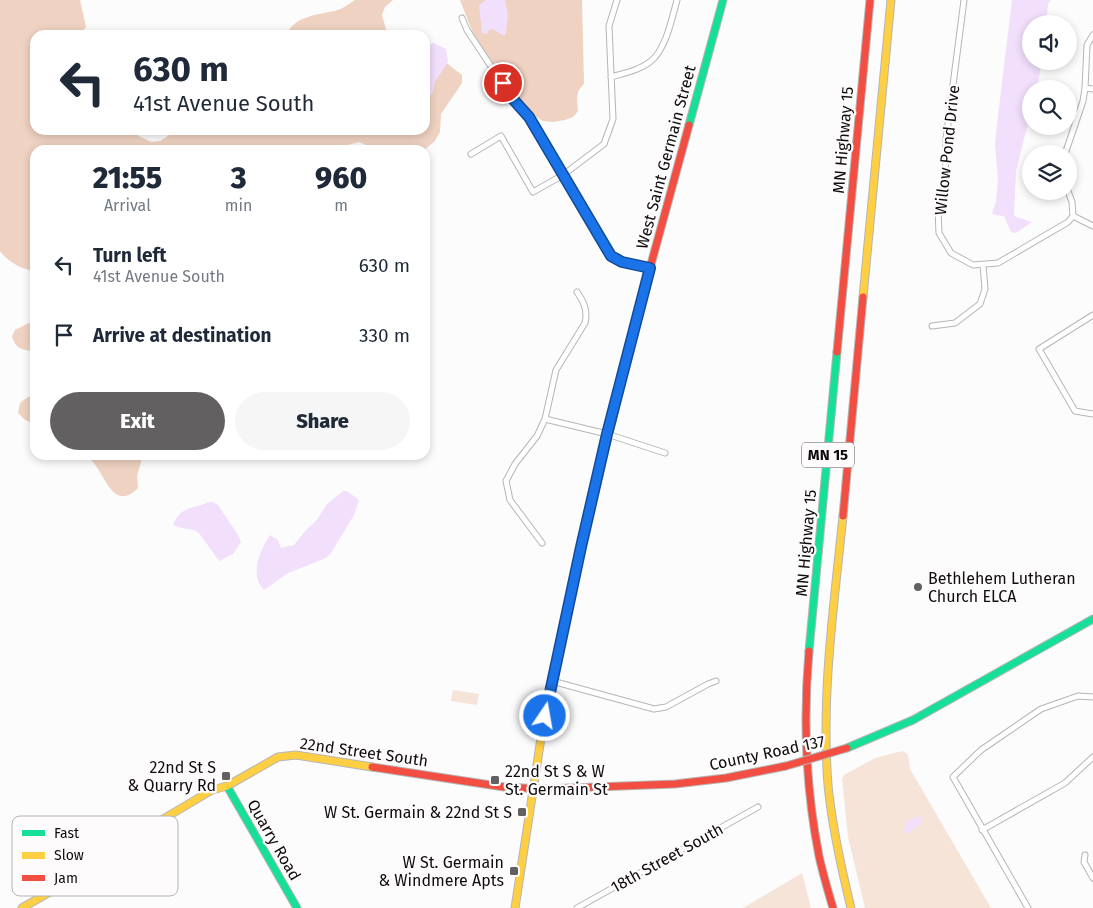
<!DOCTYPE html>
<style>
:root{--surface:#fff;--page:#f6f6f7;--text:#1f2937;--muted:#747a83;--accent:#636061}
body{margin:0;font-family:"Fira Sans",sans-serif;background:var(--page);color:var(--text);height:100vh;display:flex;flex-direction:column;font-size:19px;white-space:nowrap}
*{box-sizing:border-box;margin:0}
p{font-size:16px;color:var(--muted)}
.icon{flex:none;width:28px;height:28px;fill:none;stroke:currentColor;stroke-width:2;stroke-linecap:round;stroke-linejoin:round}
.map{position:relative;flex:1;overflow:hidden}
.details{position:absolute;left:30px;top:145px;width:400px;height:315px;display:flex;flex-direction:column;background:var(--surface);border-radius:15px;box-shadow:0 2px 8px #0003}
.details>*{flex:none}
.top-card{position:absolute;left:30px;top:30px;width:400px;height:105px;border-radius:15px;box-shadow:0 2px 8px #0003;background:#fff;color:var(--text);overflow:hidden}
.fabs{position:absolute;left:1022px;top:15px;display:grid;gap:10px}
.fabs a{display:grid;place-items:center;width:55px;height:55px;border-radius:50%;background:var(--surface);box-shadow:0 2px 8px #0003;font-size:25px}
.pin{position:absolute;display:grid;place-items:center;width:42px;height:42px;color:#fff;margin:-21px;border:2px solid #fff;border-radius:50%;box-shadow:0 1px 5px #0007}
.me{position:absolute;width:55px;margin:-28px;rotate:12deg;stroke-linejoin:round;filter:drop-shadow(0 0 4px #0008)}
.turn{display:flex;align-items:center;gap:18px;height:105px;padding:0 20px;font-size:22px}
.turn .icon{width:65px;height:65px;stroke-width:2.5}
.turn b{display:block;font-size:35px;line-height:42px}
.eta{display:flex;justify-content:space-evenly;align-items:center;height:85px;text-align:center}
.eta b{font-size:30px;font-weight:800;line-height:35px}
.primary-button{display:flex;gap:10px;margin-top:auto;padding:10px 20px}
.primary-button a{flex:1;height:58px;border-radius:30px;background:var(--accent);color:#fff;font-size:20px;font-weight:800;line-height:58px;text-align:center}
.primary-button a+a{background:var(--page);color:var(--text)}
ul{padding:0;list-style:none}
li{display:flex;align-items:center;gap:15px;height:70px;padding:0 20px}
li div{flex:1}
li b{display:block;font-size:19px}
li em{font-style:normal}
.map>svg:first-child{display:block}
</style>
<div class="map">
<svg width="1093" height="908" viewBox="0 0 1093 908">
<rect width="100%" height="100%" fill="#fcfcfc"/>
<path fill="#f6e4d9" d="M453 690 479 694 477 705 451 701Z
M902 751 908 754 910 769 991 908H865L848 837 842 779 844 775 875 758Z
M802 873 811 908H743Z"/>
<path fill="#efd2c1" d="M0 0H80L86 27 79 35H35V130H127L151 142 160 141 177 130H425V51L436 55 462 75V83L441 114 440 132 434 142 424 150H377L359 142 344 146 340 150H35V274C30 270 26 269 20 267 12 263 5 258 0 251Z
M355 0H393L385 7 382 15 386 29 390 35H286C295 15 319 15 338 10 344 8 350 3 355 0Z
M460 0H582L584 84C575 92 577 99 578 111L573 117 565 120 553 122 543 121 533 115 501 75 474 36Z
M35 320V352C22 349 16 350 12 336L15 330Z
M35 396V425L24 419 18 413 20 403 28 397Z
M84 455H143L137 476 138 488C114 512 106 477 93 462 91 460 87 457 84 455Z"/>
<path fill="#f1dffc" d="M486 0H505L508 14 506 33 504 36 493 29 489 30 486 34 482 33 479 5Z
M1012 0H1051L1048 4 1046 24H1031V61H1042L1037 89H1031V111L1016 171 1014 215 1016 217 1032 222 1016 233 1011 232 1004 216 995 215 992 213 996 202 998 179 995 144 997 124Z
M434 43 446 49 448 62 435 82 433 92 425 101V46Z
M343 491H347L359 500 354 515 331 553 326 558 288 573 264 590C249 574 260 551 270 535L278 540 281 548 294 545 305 531 316 521 327 504Z
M209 502H213L218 505 238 535 241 542 233 554 219 561 199 533C192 527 182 530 173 525 180 506 194 509 209 502Z
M921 816 922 824 914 829 910 833H905L904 830 908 820Z"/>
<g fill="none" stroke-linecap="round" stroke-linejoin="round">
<g stroke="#b7b5b6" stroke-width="7">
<path id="street" d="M964 0 946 139 945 191 938 211 939 233 951 253 973 265 998 263 1068 222 1073 216 1072 202 1068 191
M462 18 467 30 512 98 529 117 611 256 622 262 650 268
M611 77C625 73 640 70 651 61 666 49 672 18 677 0
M1085 88 1093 89
M471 154 501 136 533 192 563 175 604 144 613 119 609 26 617 0
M1065 154 1083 101 1085 88 1087 45 1093 35
M1073 216 1093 226
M1093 315 1039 349 1075 411 1093 414
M932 326 955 323 980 304 985 289 983 265
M545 419 607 434 665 453
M542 543 510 500 506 481 515 464 537 436 545 419 556 370 585 323C588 311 584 302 577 292
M552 681 654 709 666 707 708 684 716 681
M982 830 1065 783 1093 757
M1085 855 1084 862 1093 878
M577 908 758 807
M1028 908 953 777 981 750 1041 709 1078 696 1093 697"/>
</g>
<g stroke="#b7b5b6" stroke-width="9">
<path id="fast" d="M689 125 723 0
M562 635 581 547 612 421
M809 651 837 352
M847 748 913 720 1093 619
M227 786 297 908"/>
</g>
<g stroke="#b7b5b6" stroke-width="9">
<path id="slow" d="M863 297 891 0
M843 516C834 605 821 695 828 785 832 827 841 867 851 908
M22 908 102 862 128 840 212 790 227 786 278 757 296 755 372 767
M515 908 545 712 562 635"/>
</g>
<g stroke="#b7b5b6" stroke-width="9">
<path id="jam" d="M837 352 870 0
M612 421 641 301 689 125
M843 516 863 297
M809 651C803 719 806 789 819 856 823 874 828 891 833 908
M372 767 504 787 544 789 675 784 726 778 786 766"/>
</g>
<use href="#street" stroke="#fff" stroke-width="5"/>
<use href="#fast" stroke="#16e098" stroke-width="7"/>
<use href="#slow" stroke="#ffcf43" stroke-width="7"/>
<use href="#jam" stroke="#f24e42" stroke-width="7"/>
<g stroke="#b7b5b6" stroke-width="9" stroke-linecap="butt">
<path id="jam-bridge" d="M786 766 847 748"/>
</g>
<use href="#jam-bridge" stroke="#f24e42" stroke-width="7"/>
</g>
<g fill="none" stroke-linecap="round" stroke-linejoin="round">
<g stroke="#114b97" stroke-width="12">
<path id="route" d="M503 83 512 98 529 117 611 256 622 262 650 268 607 434 581 547 545 716"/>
</g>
<use href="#route" stroke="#1a73e8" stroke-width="9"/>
</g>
<g fill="#636061" stroke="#fdfbfb" stroke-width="2">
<circle cx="918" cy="587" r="5"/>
<rect x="221" y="771" width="10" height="10" rx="2.5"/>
<rect x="490" y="775" width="10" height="10" rx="2.5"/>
<rect x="517" y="807" width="10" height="10" rx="2.5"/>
<rect x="509" y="866" width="10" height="10" rx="2.5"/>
</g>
<g text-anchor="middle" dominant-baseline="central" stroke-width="4.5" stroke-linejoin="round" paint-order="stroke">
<rect fill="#fdfbfb" stroke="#575454" stroke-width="1" x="802" y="442.5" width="52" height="25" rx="4"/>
<g font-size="15" font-weight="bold" fill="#100c0d">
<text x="828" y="455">MN 15</text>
</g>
<g font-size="16" fill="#100c0d" stroke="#fdfbfb">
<text transform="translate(843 140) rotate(-85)">MN Highway 15</text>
<text transform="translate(947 150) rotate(-84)">Willow Pond Drive</text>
<text transform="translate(666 157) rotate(-75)">West Saint Germain Street</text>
<text transform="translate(806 543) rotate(-85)">MN Highway 15</text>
<text transform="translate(364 752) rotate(8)">22nd Street South</text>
<text transform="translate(767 753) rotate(-12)">County Road 137</text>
<text transform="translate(274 840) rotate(60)">Quarry Road</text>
<text transform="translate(667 858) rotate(-29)">18th Street South</text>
</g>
<g font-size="16" fill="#100c0d" stroke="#fdfbfb" text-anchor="end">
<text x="928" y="578" text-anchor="start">Bethlehem Lutheran<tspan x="928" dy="18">Church ELCA</tspan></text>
<text x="216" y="767">22nd St S<tspan x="216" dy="18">&amp; Quarry Rd</tspan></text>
<text x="505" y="771" text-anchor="start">22nd St S &amp; W<tspan x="505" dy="18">St. Germain St</tspan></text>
<text x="512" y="812">W St. Germain &amp; 22nd St S</text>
<text x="504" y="862">W St. Germain<tspan x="504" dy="18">&amp; Windmere Apts</tspan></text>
</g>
</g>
<rect x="12" y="816" width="166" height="80" rx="8" fill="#fdfbfb" stroke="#b6b3b4" stroke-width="1"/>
<rect x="22" y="830" width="23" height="6" fill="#16e098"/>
<rect x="22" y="852" width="23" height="7" fill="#ffcf43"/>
<rect x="22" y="875" width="23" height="6" fill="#f24e42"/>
<g font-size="14" fill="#100c0d">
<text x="54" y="838">Fast</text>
<text x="54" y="860">Slow</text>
<text x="54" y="883">Jam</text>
</g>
</svg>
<div class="fabs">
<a><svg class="icon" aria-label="sound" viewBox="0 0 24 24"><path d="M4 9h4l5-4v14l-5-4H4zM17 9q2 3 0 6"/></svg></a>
<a><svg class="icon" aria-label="search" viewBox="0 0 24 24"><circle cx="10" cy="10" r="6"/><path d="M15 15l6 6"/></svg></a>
<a><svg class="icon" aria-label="layers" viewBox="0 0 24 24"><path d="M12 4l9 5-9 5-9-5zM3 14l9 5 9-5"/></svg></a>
</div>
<div class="pin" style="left:503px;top:83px;background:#d93025"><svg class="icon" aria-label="arrive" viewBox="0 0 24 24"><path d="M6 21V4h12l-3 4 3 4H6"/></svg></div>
<svg class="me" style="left:545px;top:716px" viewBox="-20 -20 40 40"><circle r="17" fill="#1a73e8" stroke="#fff" stroke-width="3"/><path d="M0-11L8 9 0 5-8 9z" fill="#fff"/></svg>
<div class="top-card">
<div class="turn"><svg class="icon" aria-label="left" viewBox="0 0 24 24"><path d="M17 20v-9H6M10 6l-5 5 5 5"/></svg><div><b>630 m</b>41st Avenue South</div></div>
</div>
<section class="details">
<div class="eta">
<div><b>21:55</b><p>Arrival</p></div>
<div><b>3</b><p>min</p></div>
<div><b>960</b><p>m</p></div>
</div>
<ul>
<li><svg class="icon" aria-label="left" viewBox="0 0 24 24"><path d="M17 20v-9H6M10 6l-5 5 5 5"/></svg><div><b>Turn left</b><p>41st Avenue South</p></div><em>630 m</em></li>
<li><svg class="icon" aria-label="arrive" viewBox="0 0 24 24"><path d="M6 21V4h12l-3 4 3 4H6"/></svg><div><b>Arrive at destination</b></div><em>330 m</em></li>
</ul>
<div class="primary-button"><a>Exit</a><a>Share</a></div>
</section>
</div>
